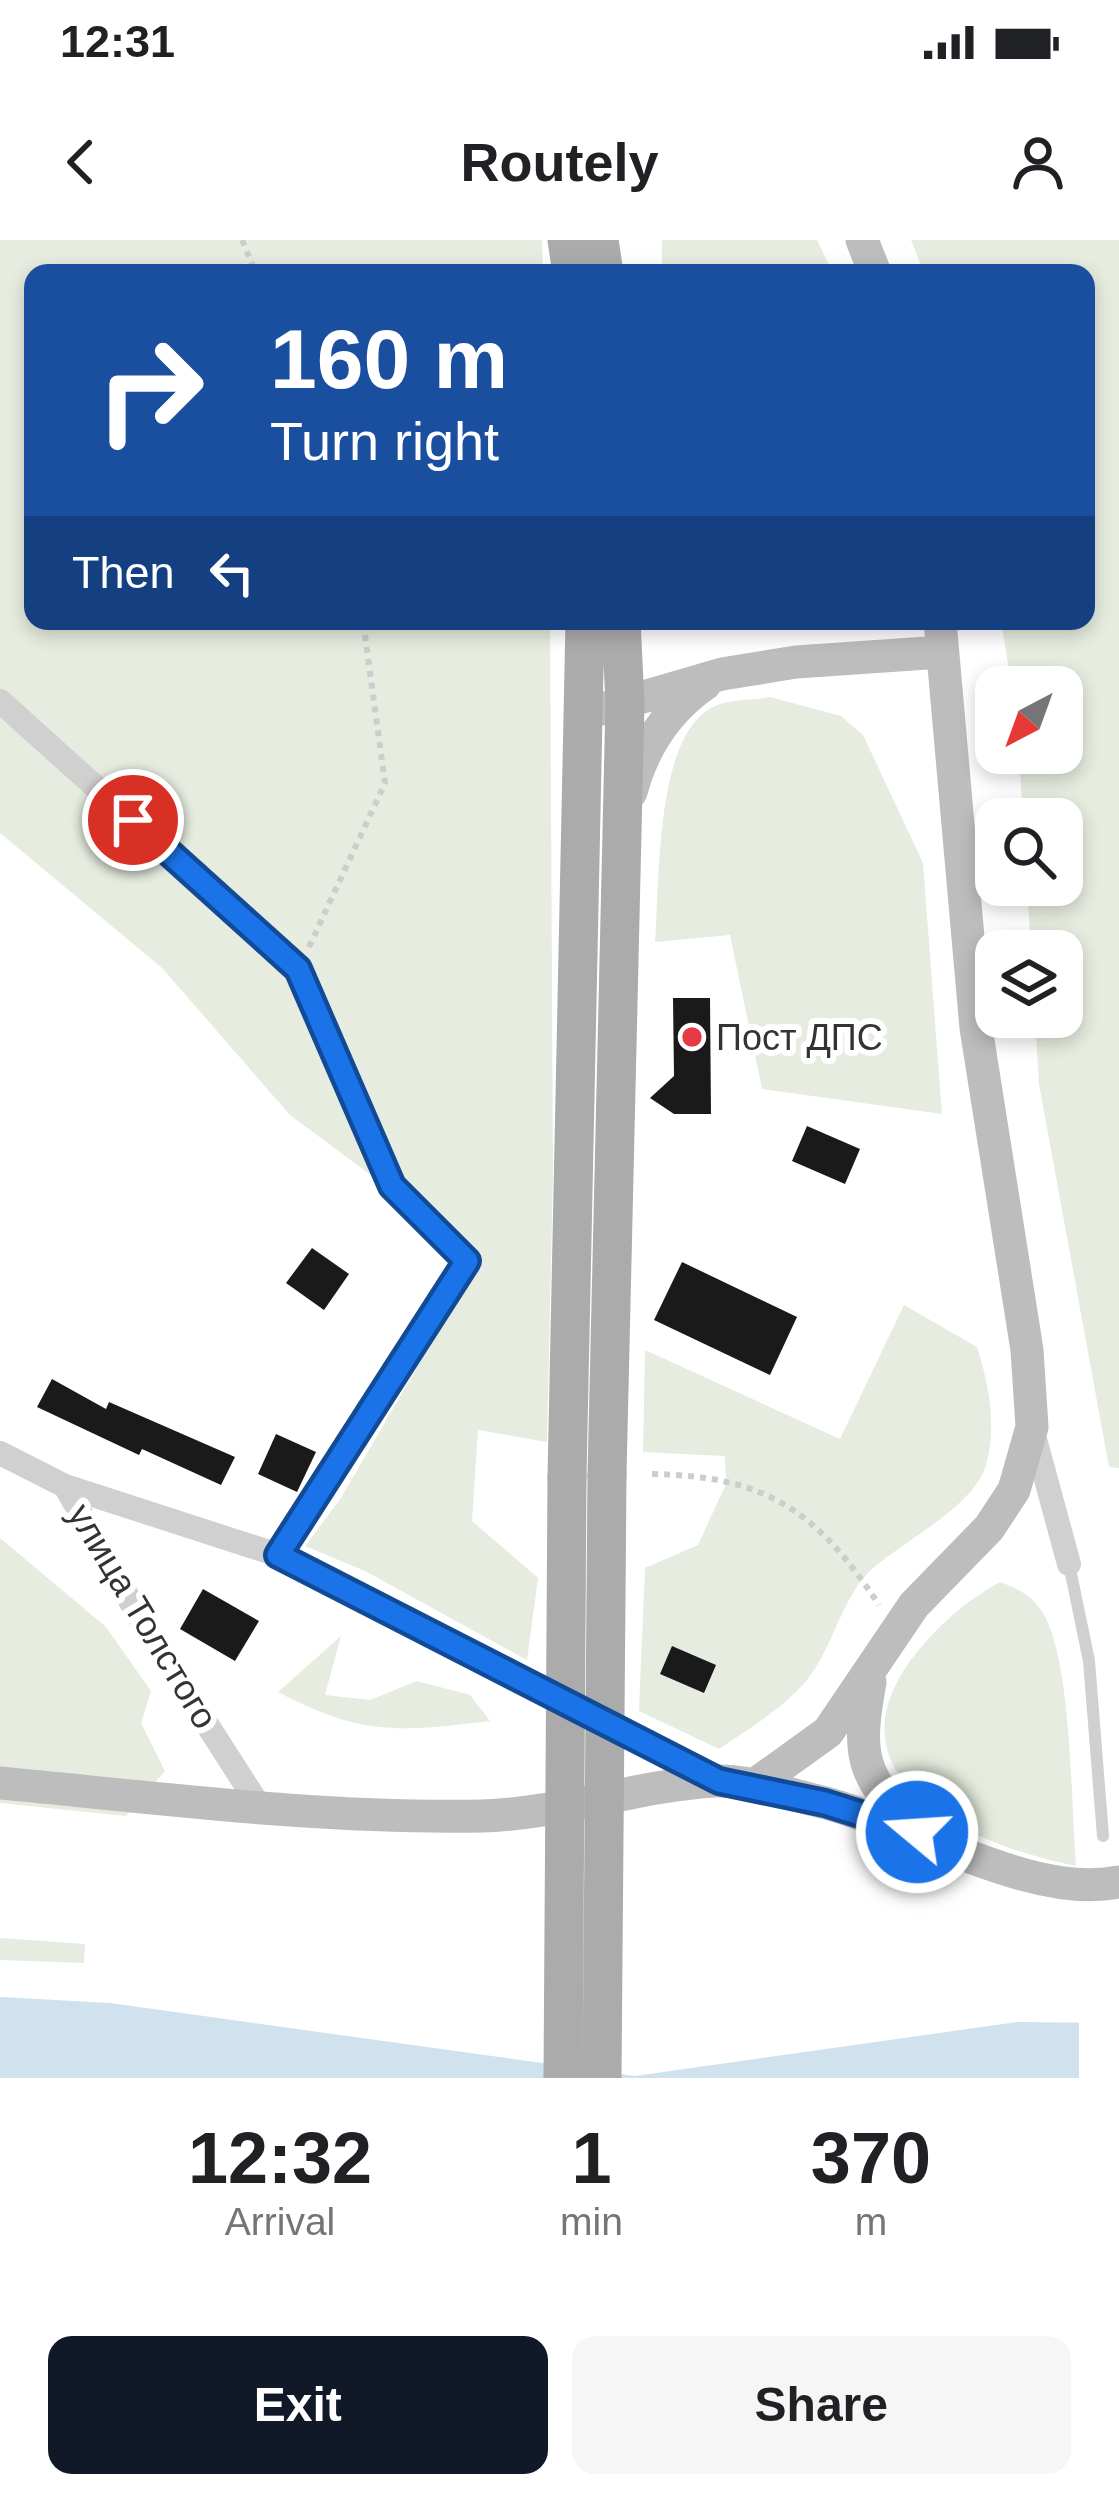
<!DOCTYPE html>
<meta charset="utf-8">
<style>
:root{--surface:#fff;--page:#f6f6f6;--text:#202124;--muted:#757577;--accent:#111827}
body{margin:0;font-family:Helvetica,sans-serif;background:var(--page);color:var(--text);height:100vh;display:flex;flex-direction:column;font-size:45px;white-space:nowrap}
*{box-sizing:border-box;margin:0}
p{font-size:39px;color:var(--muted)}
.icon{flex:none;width:66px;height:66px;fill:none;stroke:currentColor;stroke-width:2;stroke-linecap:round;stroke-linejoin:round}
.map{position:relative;height:1838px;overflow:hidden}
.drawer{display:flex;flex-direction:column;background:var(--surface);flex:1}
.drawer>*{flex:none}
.top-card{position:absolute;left:24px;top:24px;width:1071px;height:366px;border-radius:24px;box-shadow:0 6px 18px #0003;background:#1a4fa0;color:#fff;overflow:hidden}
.needle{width:78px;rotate:221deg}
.buttons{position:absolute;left:975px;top:426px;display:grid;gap:24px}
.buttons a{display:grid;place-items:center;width:108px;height:108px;border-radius:24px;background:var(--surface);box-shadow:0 6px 18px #0003;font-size:60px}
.pin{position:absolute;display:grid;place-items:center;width:102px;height:102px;color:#fff;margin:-51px;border:6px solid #fff;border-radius:50%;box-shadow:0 3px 12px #0007}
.me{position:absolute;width:132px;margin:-66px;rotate:288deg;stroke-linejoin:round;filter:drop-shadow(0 0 9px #0008)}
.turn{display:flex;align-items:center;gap:42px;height:252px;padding:0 48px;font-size:54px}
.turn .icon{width:156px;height:156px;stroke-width:2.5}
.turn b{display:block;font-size:84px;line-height:102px}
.then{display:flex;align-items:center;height:114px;padding:0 48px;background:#0003;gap:24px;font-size:45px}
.eta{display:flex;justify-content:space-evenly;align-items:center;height:204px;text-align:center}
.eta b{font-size:72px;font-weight:700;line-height:84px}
.action{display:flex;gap:24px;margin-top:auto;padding:24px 48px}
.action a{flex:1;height:138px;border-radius:24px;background:var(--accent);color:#fff;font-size:48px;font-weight:700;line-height:138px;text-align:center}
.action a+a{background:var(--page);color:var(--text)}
.status{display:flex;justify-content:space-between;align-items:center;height:84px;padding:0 60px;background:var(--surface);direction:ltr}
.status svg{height:33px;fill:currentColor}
header{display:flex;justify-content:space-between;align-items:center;height:156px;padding:0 48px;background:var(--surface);font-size:54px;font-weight:700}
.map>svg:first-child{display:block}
</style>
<div class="status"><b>12:31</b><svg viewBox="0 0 49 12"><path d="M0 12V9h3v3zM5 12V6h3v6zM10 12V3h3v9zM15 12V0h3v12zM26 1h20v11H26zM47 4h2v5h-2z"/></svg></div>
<header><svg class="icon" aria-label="back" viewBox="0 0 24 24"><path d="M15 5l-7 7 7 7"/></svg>Routely<svg class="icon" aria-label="person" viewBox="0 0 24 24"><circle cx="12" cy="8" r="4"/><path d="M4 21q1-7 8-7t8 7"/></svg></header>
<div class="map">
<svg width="1119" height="1838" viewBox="0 0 1119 1838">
<rect width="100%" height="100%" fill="#fff"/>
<path fill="#e6ecdf" d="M0 0H542L543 33H33V381H550L553 932 547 1202 478 1190 472 1281 538 1338 527 1420 365 1331 305 1306 341 1258 481 1017 290 875 162 728 0 593Z
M662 0H817L833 33H662Z
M911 0H1119V1228L1109 1227 1039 844 1035 777H1062V711H1031L1027 645H1062V579H1023L1019 513H1062V447H1012L1001 381H1086V33H924Z
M770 457 841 476 863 495 923 623 942 874 762 849 730 695 655 702C660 644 654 493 715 466 730 459 754 460 770 457Z
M904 1065 977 1107C989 1145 997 1186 986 1225 973 1268 904 1300 871 1330 841 1358 833 1409 806 1441 782 1469 749 1489 719 1509L639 1471 645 1328 698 1305 726 1244 725 1216 643 1212 645 1110 840 1199Z
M0 1298 106 1387 151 1451 141 1483 165 1531 126 1576 0 1563Z
M1000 1342C1019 1349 1034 1356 1044 1375 1072 1424 1071 1565 1076 1626 970 1605 817 1537 917 1412 942 1382 966 1361 1000 1342Z
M341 1396 325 1455 370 1460 417 1441 470 1455 490 1481C400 1492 361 1496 278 1452Z
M0 1698 85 1704 84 1723 0 1720Z"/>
<path fill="#cfe2ee" d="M0 1757 110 1763 635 1836 1017 1782 1119 1783V1838H0Z"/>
<path fill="#fff" d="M1079 1776 1119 1777V1838H1079Z"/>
<path fill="#1a1a1a" d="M673 758H710L711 874H674L650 858 674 836Z
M807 886 860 909 845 944 792 921Z
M312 1008 349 1034 324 1070 286 1043Z
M682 1022 797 1077 770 1135 654 1080Z
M52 1139 106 1169 109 1162 235 1217 221 1245 142 1209 139 1215 37 1167Z
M276 1194 316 1212 297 1252 258 1234Z
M203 1349 259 1381 235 1421 180 1389Z
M672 1406 716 1425 704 1453 660 1434Z"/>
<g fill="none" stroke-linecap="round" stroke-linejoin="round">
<path stroke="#cdcdcd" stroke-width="6" stroke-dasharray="6 6" stroke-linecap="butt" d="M242 0 256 33
M309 707 385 543 363 381
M652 1234C766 1236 817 1271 879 1365"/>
<path stroke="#d0d0d0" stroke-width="12" d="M1069 1324 1089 1421 1103 1596"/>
<path stroke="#d0d0d0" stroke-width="24" d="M0 461 298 729 392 947 467 1021 278 1315
M1032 1188 1069 1324
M0 1213 65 1246 149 1394 260 1567
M65 1246 278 1315 718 1540"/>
<path stroke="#bdbdbd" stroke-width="33" d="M862 0 875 33
M602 469 722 434 796 422 942 412
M631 552C643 507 666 471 705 444
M870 1442C857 1515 860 1534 913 1588
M0 1543C159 1558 321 1579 482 1576 560 1574 638 1545 716 1541 748 1540 784 1553 814 1560 905 1581 1031 1661 1119 1642
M753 1546 828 1492 914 1365 989 1288 1014 1250 1032 1187 1027 1110 976 788 940 381"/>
<path stroke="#ababab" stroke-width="39" d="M567 0 572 33
M599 0 604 33
M607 1235 625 463 621 381
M567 1237 585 381"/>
<path stroke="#ababab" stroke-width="39" d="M563 1838 567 1237
M602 1838 607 1235"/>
</g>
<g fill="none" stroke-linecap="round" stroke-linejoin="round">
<g stroke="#114b97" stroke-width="30">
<path id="route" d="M133 580 298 729 392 946 467 1021 278 1315 719 1541 825 1563 917 1592"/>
</g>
<use href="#route" stroke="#1a73e8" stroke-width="21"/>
</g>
<circle fill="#e63946" stroke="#fff" stroke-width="4.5" cx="692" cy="797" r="12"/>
<g text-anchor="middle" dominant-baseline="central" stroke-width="12" stroke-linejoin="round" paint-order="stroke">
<g font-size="36" fill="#333" stroke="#fff" text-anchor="start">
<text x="716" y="797">Пост ДПС</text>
</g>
<g font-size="36" fill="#333" stroke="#fff">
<text transform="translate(143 1376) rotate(59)">улица Толстого</text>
</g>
</g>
</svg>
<div class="buttons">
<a><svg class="needle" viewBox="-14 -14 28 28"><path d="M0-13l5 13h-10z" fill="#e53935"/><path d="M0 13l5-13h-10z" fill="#757577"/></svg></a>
<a><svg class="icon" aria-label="search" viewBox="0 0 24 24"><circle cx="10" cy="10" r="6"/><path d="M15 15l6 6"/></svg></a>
<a><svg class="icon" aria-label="layers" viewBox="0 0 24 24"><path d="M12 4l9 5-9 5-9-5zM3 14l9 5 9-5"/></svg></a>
</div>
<div class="pin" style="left:133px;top:580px;background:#d93025"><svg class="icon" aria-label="arrive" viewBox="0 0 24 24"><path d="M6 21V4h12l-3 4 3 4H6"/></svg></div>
<svg class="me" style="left:917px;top:1592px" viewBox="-20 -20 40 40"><circle r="17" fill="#1a73e8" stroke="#fff" stroke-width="3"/><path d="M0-11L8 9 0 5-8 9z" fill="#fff"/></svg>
<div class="top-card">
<div class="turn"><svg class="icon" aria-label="right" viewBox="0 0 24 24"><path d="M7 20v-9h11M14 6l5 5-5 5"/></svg><div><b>160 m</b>Turn right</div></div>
<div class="then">Then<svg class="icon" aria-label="left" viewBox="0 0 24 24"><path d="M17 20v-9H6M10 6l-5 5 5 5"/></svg></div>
</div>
</div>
<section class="drawer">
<div class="eta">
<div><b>12:32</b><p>Arrival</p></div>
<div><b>1</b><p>min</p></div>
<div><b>370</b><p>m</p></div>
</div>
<div class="action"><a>Exit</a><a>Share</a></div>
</section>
